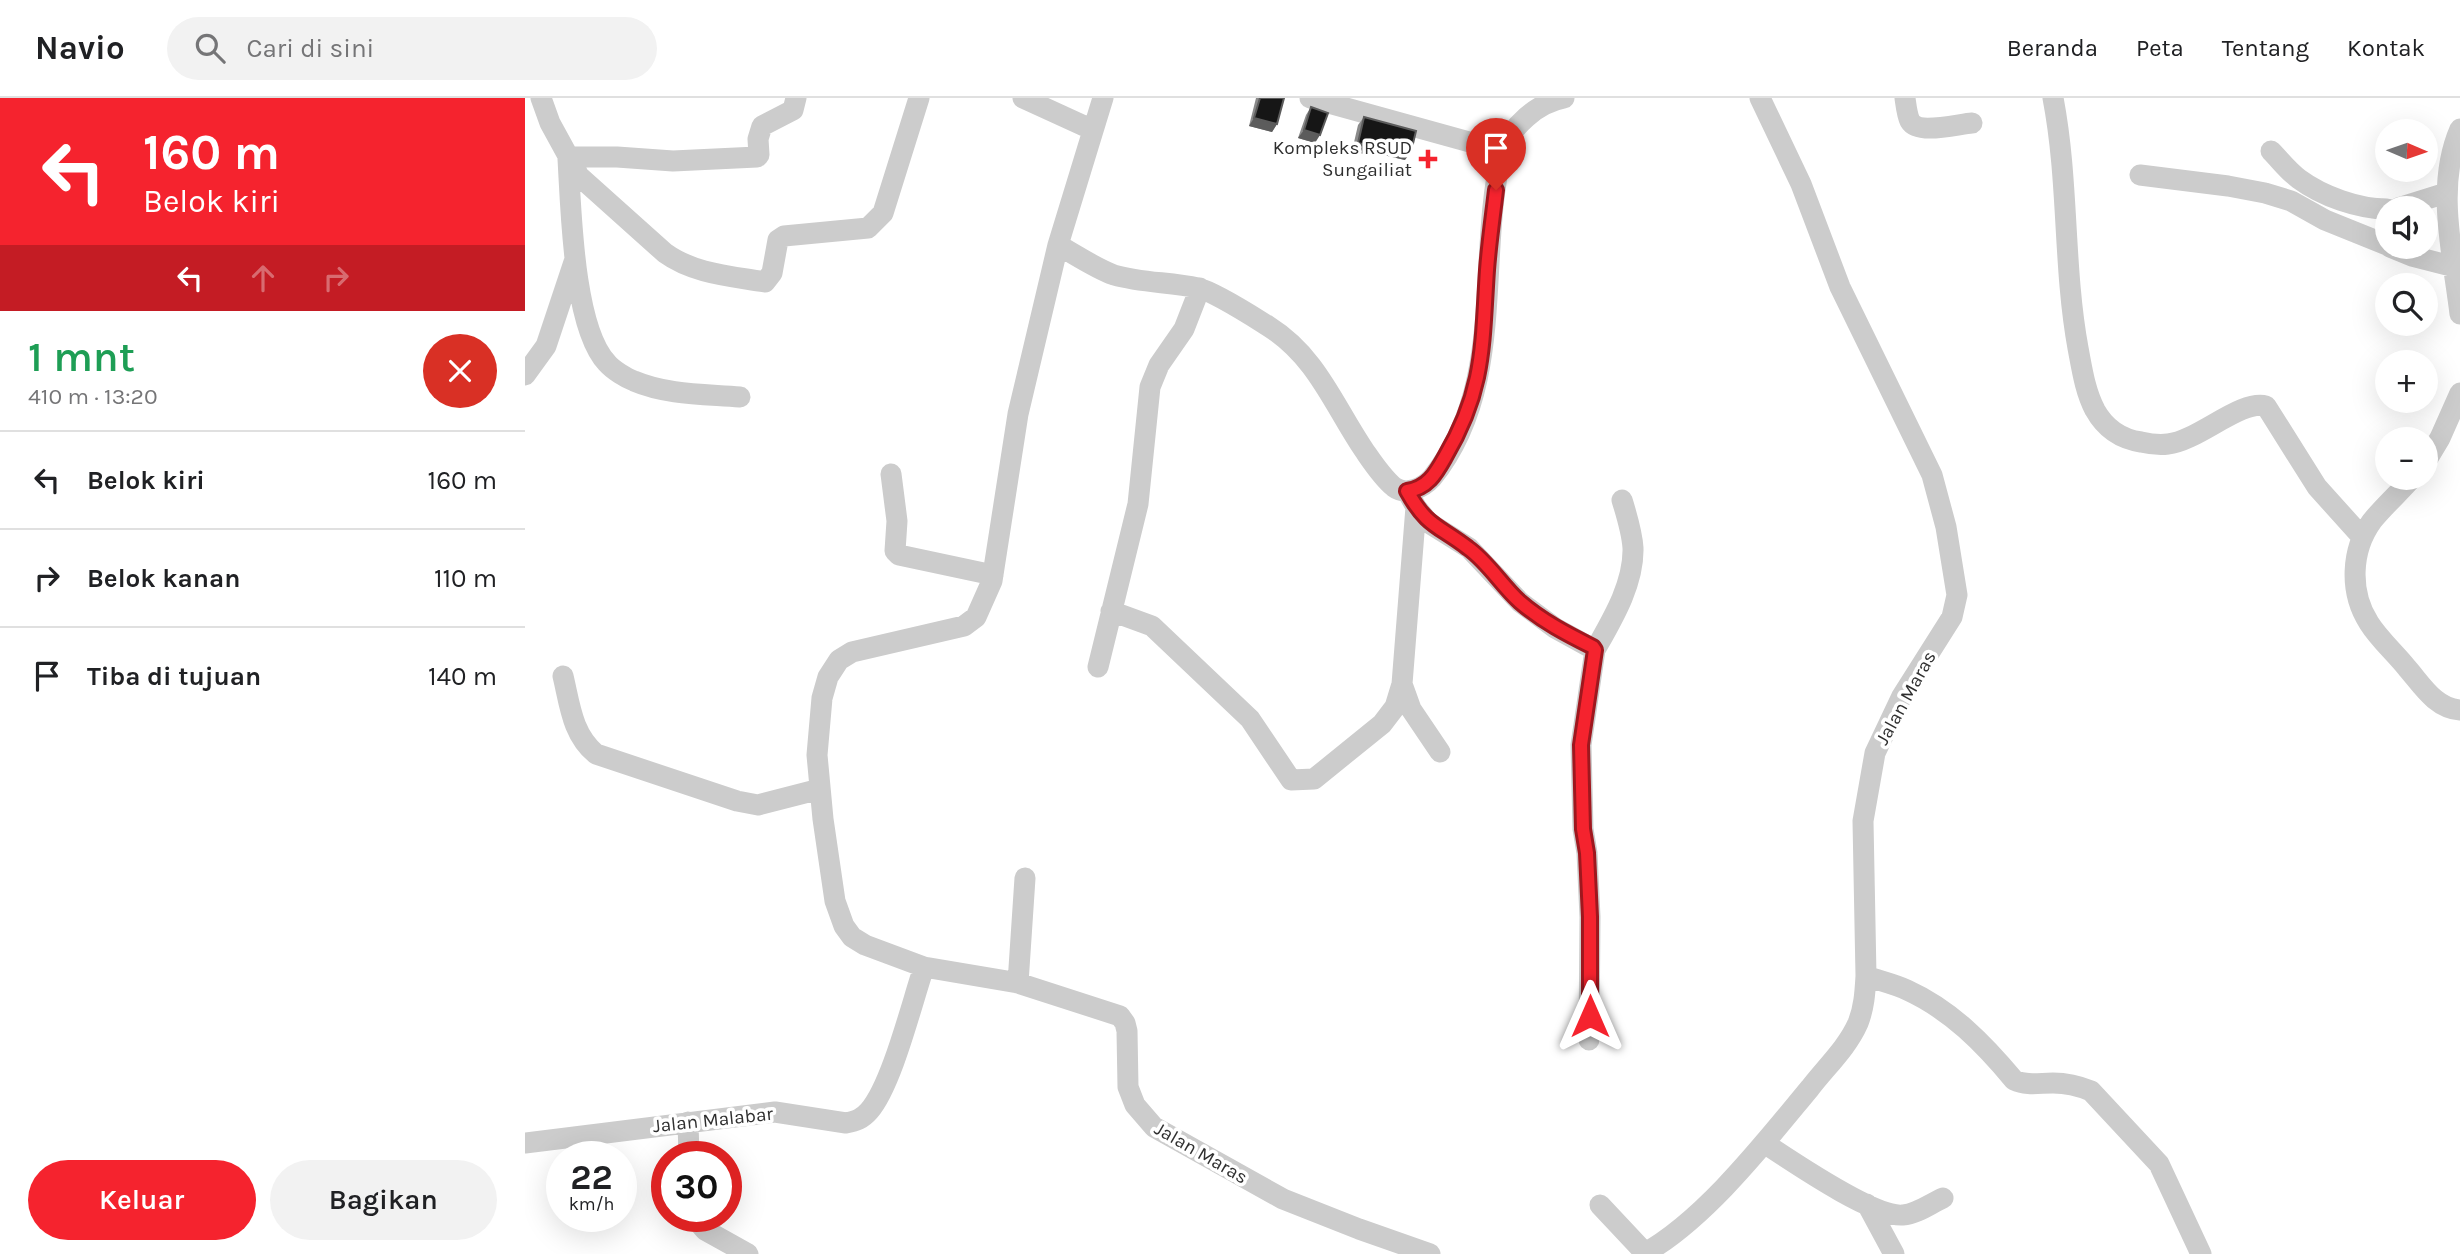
<!DOCTYPE html>
<html lang="id">
<meta charset="utf-8">
<style>
:root{--surface:#fff;--page:#f2f2f2;--text:#202124;--muted:#757577;--line:#e0e0e0;--accent:#f5232e}
body{margin:0;font-family:Karla,sans-serif;background:var(--page);color:var(--text);height:100vh;display:flex;flex-direction:column;font-size:26px;white-space:nowrap}
*{box-sizing:border-box;margin:0}
p{font-size:23px;color:var(--muted)}
.icon{flex:none;width:38px;height:38px;fill:none;stroke:currentColor;stroke-width:2;stroke-linecap:round;stroke-linejoin:round}
.map{position:relative;flex:1;overflow:hidden}
.side{display:flex;flex-direction:column;background:var(--surface);width:525px}
.side>*{flex:none}
.top-card{background:#f5232e;color:#fff;overflow:hidden}
.needle{width:46px;rotate:92deg}
.fabs{position:absolute;left:1850px;top:21px;display:grid;gap:14px}
.fabs a{display:grid;place-items:center;width:63px;height:63px;border-radius:50%;background:var(--surface);box-shadow:0 7px 28px #0002;font-size:35px}
.speed{position:absolute;left:21px;top:1043px;display:flex;gap:14px;font-size:35px;font-weight:700;text-align:center}
.speed>*{display:grid;place-content:center;width:91px;height:91px;border-radius:50%;background:var(--surface);box-shadow:0 7px 28px #0002;line-height:1}
.speed small{font-size:18px;font-weight:400}
.speed .limit{border:10px solid #d22;background:#fff;color:#111}
.pin{position:absolute;display:grid;place-items:center;width:60px;height:60px;color:#fff;margin:-72px -30px;border-radius:50% 50% 50% 0;rotate:-45deg;box-shadow:0 0 7px #0007}
.pin .icon{rotate:45deg}
.me{position:absolute;width:77px;margin:-38px;rotate:0deg;stroke-linejoin:round;filter:drop-shadow(0 0 5px #0008)}
.turn{display:flex;align-items:center;gap:24px;height:147px;padding:0 28px;font-size:32px}
.turn .icon{width:91px;height:91px;stroke-width:2.5}
.turn b{display:block;font-size:49px;line-height:60px}
.lanes{display:flex;align-items:center;height:66px;padding:0 28px;background:#0003;justify-content:center;gap:35px;direction:ltr}
.lanes .off{opacity:.35}
.round{display:grid;place-items:center;flex:none;width:74px;height:74px;border-radius:37px;background:var(--page)}
.headline{display:flex;align-items:center;justify-content:space-between;height:119px;padding:0 28px}
h1{font-size:42px;font-weight:600;line-height:52px;color:#1e9e55}
.action{display:flex;gap:14px;margin-top:auto;padding:14px 28px}
.action a{flex:1;height:80px;border-radius:42px;background:var(--accent);color:#fff;font-size:28px;font-weight:600;line-height:80px;text-align:center}
.action a+a{background:var(--page);color:var(--text)}
ul{padding:0;list-style:none}
li{display:flex;align-items:center;gap:21px;height:98px;padding:0 28px;border-top:2px solid var(--line)}
li div{flex:1}
li b{display:block;font-size:26px}
li em{font-style:normal}
header{display:flex;align-items:center;gap:42px;box-sizing:border-box;height:98px;padding:0 35px;background:var(--surface);border-bottom:2px solid var(--line)}
header strong{font-size:33px}
nav{display:flex;gap:38px;margin-inline-start:auto;font-size:24px}
.search{width:490px;height:63px;background:var(--page);display:flex;align-items:center;gap:18px;box-sizing:border-box;padding:0 24px;border-radius:38px;color:var(--muted);font-size:26px}
main{display:flex;flex:1;min-height:0}
.map>svg:first-child{display:block}
</style>
<header>
<strong>Navio</strong>
<div class="search"><svg class="icon" aria-label="search" viewBox="0 0 24 24"><circle cx="10" cy="10" r="6"/><path d="M15 15l6 6"/></svg>Cari di sini</div>
<nav><a>Beranda</a><a>Peta</a><a>Tentang</a><a>Kontak</a></nav>
</header>
<main>
<section class="side">
<div class="top-card">
<div class="turn"><svg class="icon" aria-label="left" viewBox="0 0 24 24"><path d="M17 20v-9H6M10 6l-5 5 5 5"/></svg><div><b>160 m</b>Belok kiri</div></div>
<div class="lanes"><svg class="icon" aria-label="left" viewBox="0 0 24 24"><path d="M17 20v-9H6M10 6l-5 5 5 5"/></svg><svg class="icon off" aria-label="ahead" viewBox="0 0 24 24"><path d="M12 20V5M6 11l6-6 6 6"/></svg><svg class="icon off" aria-label="right" viewBox="0 0 24 24"><path d="M7 20v-9h11M14 6l5 5-5 5"/></svg></div>
</div>
<div class="headline"><div><h1>1 mnt</h1><p>410 m · 13:20</p></div><a class="round" style="background:#d93025;color:#fff"><svg class="icon" aria-label="close" viewBox="0 0 24 24"><path d="M6 6l12 12M18 6L6 18"/></svg></a></div>
<ul>
<li><svg class="icon" aria-label="left" viewBox="0 0 24 24"><path d="M17 20v-9H6M10 6l-5 5 5 5"/></svg><div><b>Belok kiri</b></div><em>160 m</em></li>
<li><svg class="icon" aria-label="right" viewBox="0 0 24 24"><path d="M7 20v-9h11M14 6l5 5-5 5"/></svg><div><b>Belok kanan</b></div><em>110 m</em></li>
<li><svg class="icon" aria-label="arrive" viewBox="0 0 24 24"><path d="M6 21V4h12l-3 4 3 4H6"/></svg><div><b>Tiba di tujuan</b></div><em>140 m</em></li>
</ul>
<div class="action"><a>Keluar</a><a>Bagikan</a></div>
</section>
<div class="map">
<svg width="1935" height="1156" viewBox="0 0 1935 1156">
<rect width="100%" height="100%" fill="#fff"/>
<g fill="none" stroke-linecap="round" stroke-linejoin="round">
<path stroke="#ccc" stroke-width="21" d="M16 0 25 25 54 78 140 155C169 176 206 178 240 184L247 175 253 142 259 138 343 130 358 115 394 0
M498 0 568 32
M578 0 533 147 493 316 467 483 451 519 439 528 327 554 314 562 303 579 297 600 292 657 298 721 310 803 319 828 327 839 340 847 399 869 493 885 595 918 600 925 602 933 603 989 610 1007 629 1029 758 1101 834 1131 905 1156
M785 0 977 53
M1380 0C1381 7 1382 17 1385 23 1393 37 1433 26 1447 25
M1528 0C1544 83 1538 168 1553 250 1557 271 1560 293 1570 312 1580 330 1596 341 1616 344 1625 346 1635 347 1643 346 1673 343 1716 301 1741 308L1792 389 1837 439
M1935 31C1910 88 1928 156 1935 216
M1746 53C1755 62 1763 73 1774 81 1797 98 1833 111 1862 111
M43 59H92L148 63 232 59 234 57 233 41 237 28 268 12 271 0
M43 61C46 110 48 229 82 265 88 272 101 280 109 283 142 297 179 296 215 299
M1615 77 1703 88 1740 95 1766 103 1800 122 1862 147
M1873 110 1921 95
M533 147C551 157 570 170 589 177 617 185 645 184 673 190 690 194 727 218 743 228 792 259 808 306 839 352 848 365 857 379 869 389 881 398 898 390 907 380 982 287 951 162 977 53 987 28 1012 5 1039 0
M1865 149 1887 158 1930 169
M0 277 21 248 49 164
M1900 365 1915 340 1935 295
M366 376 372 423 370 453 374 457 468 477
M1887 380C1875 394 1859 408 1847 423 1826 452 1824 494 1844 525 1854 541 1870 555 1882 570 1897 587 1910 610 1935 612
M882 393 891 409 904 425 944 450 995 504 1030 530 1070 552 1056 647 1058 731 1062 755 1065 819 1064 942
M586 513 627 528 725 621 766 682 789 681 857 626 870 609 877 586 891 409
M1070 552C1087 522 1109 486 1108 450 1107 434 1102 418 1097 402
M573 569 613 406 625 289 634 267 659 231 675 190
M38 578C45 607 47 636 71 656L212 703 233 707 295 691
M877 586 886 611 915 654
M1341 878C1355 883 1369 886 1382 892 1426 912 1459 946 1489 982 1502 988 1514 985 1528 985 1541 985 1554 988 1566 993L1634 1066 1676 1156
M493 885 500 780
M163 1024 164 1059
M0 1045 250 1014 321 1025C331 1023 337 1021 344 1013 367 987 387 904 399 869
M1239 1045C1265 1062 1349 1120 1378 1117 1392 1116 1405 1106 1418 1100
M1342 1106 1369 1156
M1075 1107 1120 1155
M168 1118 180 1132 223 1156
M1118 1156C1179 1123 1241 1043 1285 990 1301 969 1322 950 1333 925 1339 910 1340 895 1341 878L1338 723 1350 655 1377 598 1427 519 1432 497 1421 429 1407 377 1315 189 1276 86 1235 0"/>
</g>
<path fill="#8a8a8a" d="M731 0H759L752 26 747 34 724 28Z
M786 9 790 45 773 40 781 17Z
M839 19 880 62 850 55 848 58 827 53 833 27Z"/>
<path fill="#5c5c5c" d="M729 20 752 26 747 34 724 28Z
M779 32 795 37 790 45 773 40Z
M833 45 855 46 886 54 880 62 850 55 848 58 827 53Z"/>
<path fill="#161616" stroke="#5c5c5c" stroke-width="2" d="M735 0H759L752 26 729 20Z
M786 9 803 15 795 37 779 32Z
M839 19 891 33 886 54 855 46 854 50 833 45Z"/>
<g fill="none" stroke-linecap="round" stroke-linejoin="round">
<g stroke="#9f171e" stroke-width="18">
<path id="route" d="M971 92C968 118 964 145 962 172 957 247 960 291 920 359 911 375 903 390 882 393 902 429 913 427 943 450 963 464 977 488 995 504 1017 523 1042 536 1068 549L1070 552 1056 647 1058 731 1062 755 1065 819V918"/>
</g>
<use href="#route" stroke="#f5232e" stroke-width="12"/>
</g>
<path fill="#f5232e" stroke="#fff" stroke-width="2.5" d="M899.5 50.5h7v7h7v7h-7v7h-7v-7h-7v-7h7z"/>
<g text-anchor="middle" dominant-baseline="central" stroke-width="7" stroke-linejoin="round" paint-order="stroke">
<g font-size="19" fill="#2f2f2f" stroke="#fff" text-anchor="end">
<text x="887" y="50">Kompleks RSUD<tspan x="887" dy="22">Sungailiat</tspan></text>
</g>
<g font-size="19" fill="#2f2f2f" stroke="#fff">
<text transform="translate(1381 600) rotate(-61)">Jalan Maras</text>
<text transform="translate(188 1022) rotate(-6)">Jalan Malabar</text>
<text transform="translate(676 1055) rotate(30)">Jalan Maras</text>
</g>
</g>
</svg>
<div class="fabs">
<a><svg class="needle" viewBox="-14 -14 28 28"><path d="M0-13l5 13h-10z" fill="#e53935"/><path d="M0 13l5-13h-10z" fill="#757577"/></svg></a>
<a><svg class="icon" aria-label="sound" viewBox="0 0 24 24"><path d="M4 9h4l5-4v14l-5-4H4zM17 9q2 3 0 6"/></svg></a>
<a><svg class="icon" aria-label="search" viewBox="0 0 24 24"><circle cx="10" cy="10" r="6"/><path d="M15 15l6 6"/></svg></a>
<a>+</a>
<a>−</a>
</div>
<div class="speed"><div>22<small>km/h</small></div><div class="limit">30</div></div>
<div class="pin" style="left:971px;top:92px;background:#d93025"><svg class="icon" aria-label="arrive" viewBox="0 0 24 24"><path d="M6 21V4h12l-3 4 3 4H6"/></svg></div>
<svg class="me" style="left:1065px;top:918px" viewBox="-20 -20 40 40"><path d="M0-17L14 15 0 8-14 15z" fill="#f5232e" stroke="#fff" stroke-width="4"/></svg>
</div>
</main>
